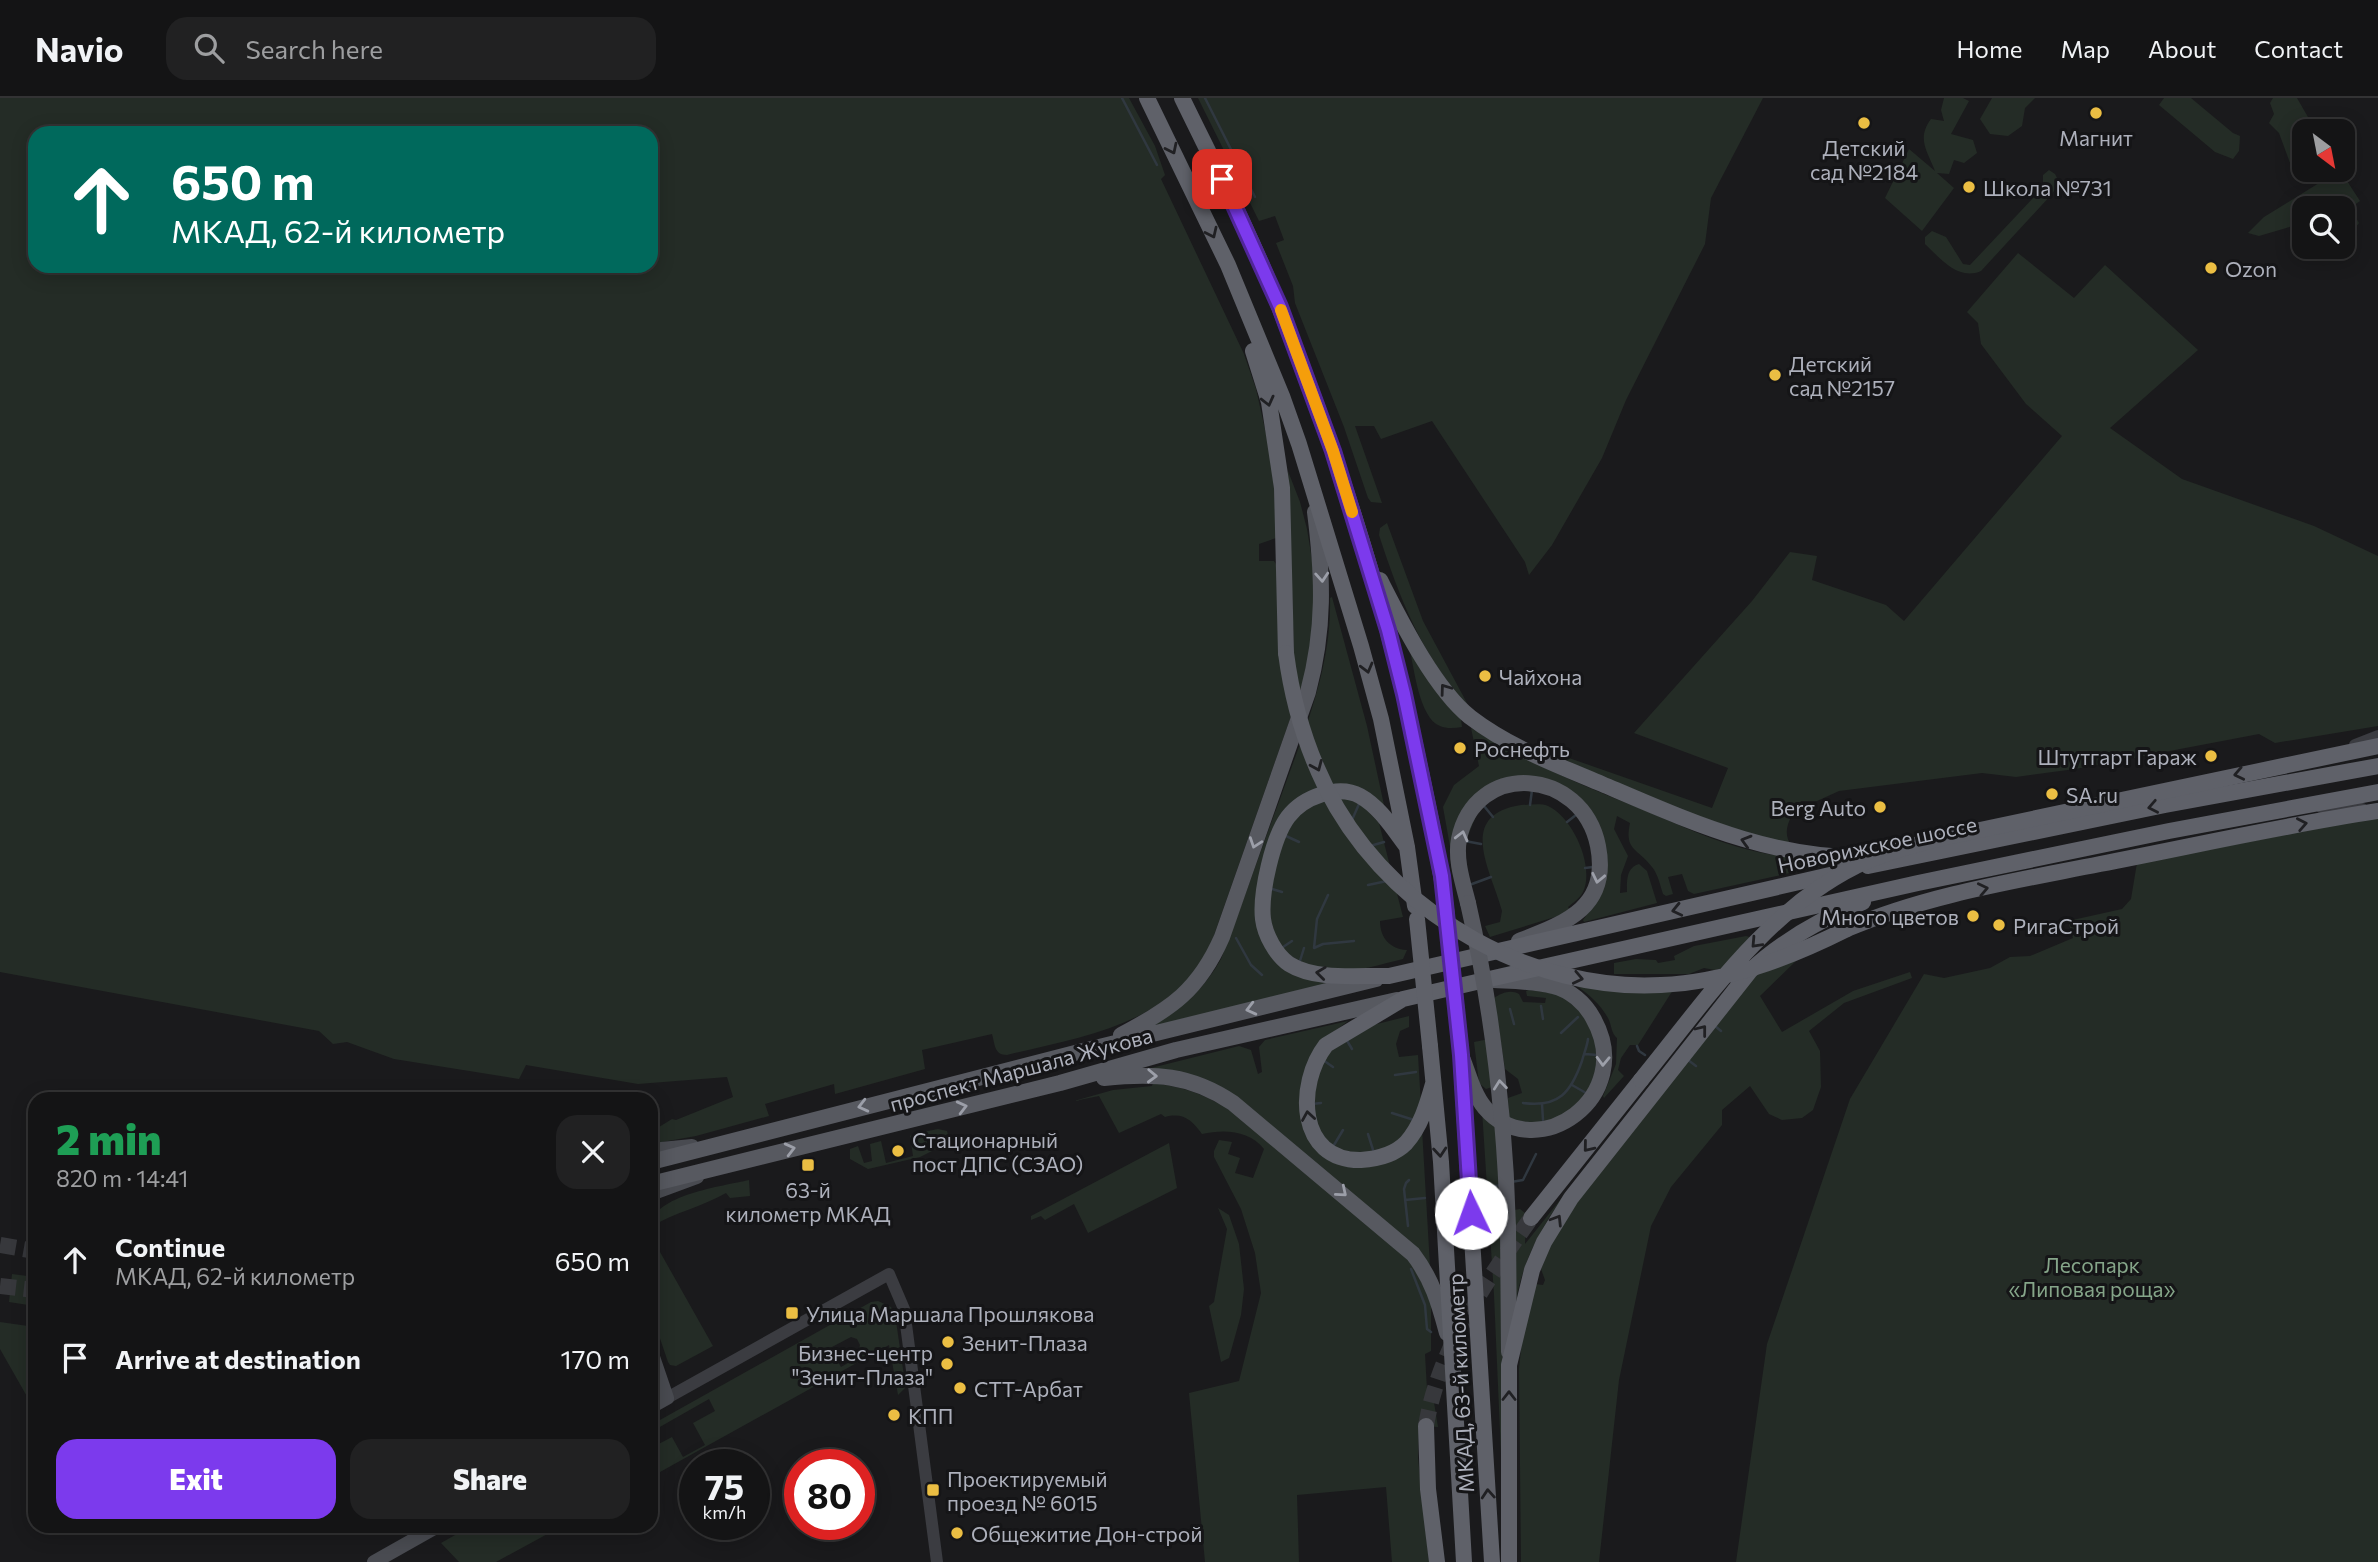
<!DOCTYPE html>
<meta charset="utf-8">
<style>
:root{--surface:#141415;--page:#212122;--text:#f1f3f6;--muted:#9d9ea0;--line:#333334;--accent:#7c3aed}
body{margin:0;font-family:Commissioner,sans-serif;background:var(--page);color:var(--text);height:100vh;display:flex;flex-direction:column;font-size:26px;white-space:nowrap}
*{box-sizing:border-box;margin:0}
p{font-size:23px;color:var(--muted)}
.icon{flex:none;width:38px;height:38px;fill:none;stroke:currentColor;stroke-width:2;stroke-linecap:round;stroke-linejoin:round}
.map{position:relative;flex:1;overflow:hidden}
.side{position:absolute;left:28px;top:994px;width:630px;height:441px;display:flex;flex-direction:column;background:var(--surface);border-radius:21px;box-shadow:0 4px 18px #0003,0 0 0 2px var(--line)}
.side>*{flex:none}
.guide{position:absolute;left:28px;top:28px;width:630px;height:147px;border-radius:21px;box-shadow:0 4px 18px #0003,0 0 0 2px var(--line);background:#00695c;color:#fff;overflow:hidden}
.needle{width:46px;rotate:148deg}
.tools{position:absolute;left:2292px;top:21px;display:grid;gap:14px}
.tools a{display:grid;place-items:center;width:63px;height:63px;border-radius:14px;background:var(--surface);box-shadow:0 4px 18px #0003,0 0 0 2px var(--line);font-size:35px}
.speed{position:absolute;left:679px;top:1351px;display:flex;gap:14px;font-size:35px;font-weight:700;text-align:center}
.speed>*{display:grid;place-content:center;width:91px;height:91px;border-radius:50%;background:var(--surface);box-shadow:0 4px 18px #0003,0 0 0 2px var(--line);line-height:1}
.speed small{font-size:18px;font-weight:400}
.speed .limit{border:10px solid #d22;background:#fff;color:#111}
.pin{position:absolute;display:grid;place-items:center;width:60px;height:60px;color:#fff;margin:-30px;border-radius:14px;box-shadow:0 4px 10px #0006}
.me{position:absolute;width:77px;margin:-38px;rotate:357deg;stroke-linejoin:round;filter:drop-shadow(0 0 5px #0008)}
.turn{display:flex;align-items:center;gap:24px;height:147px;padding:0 28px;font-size:32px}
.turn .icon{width:91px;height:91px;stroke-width:2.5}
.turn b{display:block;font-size:49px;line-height:60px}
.round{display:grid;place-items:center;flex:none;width:74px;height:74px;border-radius:21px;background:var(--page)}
.overview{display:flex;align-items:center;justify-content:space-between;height:119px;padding:0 28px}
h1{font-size:42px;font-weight:800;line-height:52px;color:#1e9e55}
.action{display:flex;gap:14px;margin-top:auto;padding:14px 28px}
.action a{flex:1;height:80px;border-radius:21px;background:var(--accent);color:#fff;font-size:28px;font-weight:800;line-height:80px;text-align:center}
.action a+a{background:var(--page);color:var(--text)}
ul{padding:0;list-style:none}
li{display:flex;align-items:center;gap:21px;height:98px;padding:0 28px}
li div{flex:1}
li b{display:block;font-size:26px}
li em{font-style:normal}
header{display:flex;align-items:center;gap:42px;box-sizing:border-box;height:98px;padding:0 35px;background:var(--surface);border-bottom:2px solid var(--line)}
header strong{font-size:33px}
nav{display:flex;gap:38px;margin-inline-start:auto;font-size:24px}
.search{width:490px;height:63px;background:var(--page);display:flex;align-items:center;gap:18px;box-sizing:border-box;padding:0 24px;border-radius:21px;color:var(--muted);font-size:26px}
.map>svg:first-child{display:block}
</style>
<header>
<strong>Navio</strong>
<div class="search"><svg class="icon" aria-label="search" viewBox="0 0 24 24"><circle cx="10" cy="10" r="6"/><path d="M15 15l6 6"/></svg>Search here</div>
<nav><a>Home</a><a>Map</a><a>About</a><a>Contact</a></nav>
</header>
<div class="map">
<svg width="2378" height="1464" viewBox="0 0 2378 1464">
<rect width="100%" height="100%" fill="#1a1a1c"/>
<path fill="#242c26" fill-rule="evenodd" d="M0 0H1129L1155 48 1165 77 1161 81 1244 256 1256 291 1269 349 1277 414 1276 440 1259 446V463H1274L1277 468 1294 554 1288 373 1300 404 1307 431 1317 492 1307 573 1212 843C1207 852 1203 863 1196 872 1151 930 1075 940 1007 957 994 957 995 946 992 936L922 952 925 971 835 996 834 986 765 1006 769 1018 696 1038 651 1046V1034L672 1021 676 1022 733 999 727 979 638 986 526 967 519 981 394 961 347 944 333 946 319 933 0 874ZM35 35H651V168H35Z
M1198 0H1763L1711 100 1705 146 1626 302 1602 360 1552 447 1529 477 1525 464 1432 323 1381 341 1374 328H1355L1382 405 1371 404 1368 400 1344 329 1295 205 1293 188 1276 145 1284 142 1275 118 1259 123Z
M1944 0H1963L1969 3 1951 36 1973 42 1977 55 1964 65 1954 62 1949 76 1937 75 1954 90 1922 133 1885 100 1909 51 1935 73C1928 54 1916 41 1931 21L1944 23 1941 12Z
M1992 0H2035L2025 10 2022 28 2008 38 1990 36 1980 21Z
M2164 0H2191L2233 35 2240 38 2239 53 2233 61 2215 54 2159 7Z
M2273 0H2297L2316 33H2305V72H2309L2304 75 2293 73 2279 35 2269 25 2274 16 2270 5Z
M2049 72 2055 76 2059 84 2052 96 1981 173C1958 183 1941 161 1925 146V139L1932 133 1946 139 1963 166 1970 167 2036 97 2043 85V77Z
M2340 72 2360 103 2350 110 2359 125 2352 134 2343 137V110H2305V140L2296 127 2259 138 2248 135 2264 119Z
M2018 155 2074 200 2105 167 2198 252 2110 330 2182 381 2314 428 2378 458V628L2275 645 2259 636 2075 671 2016 679 1982 675 1839 693 1817 703H1801C1791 719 1780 732 1792 749 1708 723 1626 695 1549 653L1712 710 1728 670 1634 635 1752 503 1790 454 1817 458 1812 482 1886 507 1904 523 2062 338 2026 306 1981 246 1978 225 1967 214Z
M1387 425 1423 523 1468 607C1422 560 1399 498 1379 437L1380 430Z
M1332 499 1367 628 1384 707 1316 693 1274 740 1267 846 1339 883 1154 928 1153 925C1183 910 1205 890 1221 861 1242 808 1260 754 1280 701 1303 636 1332 570 1330 500Z
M1409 548C1424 575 1438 600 1461 621L1462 629C1455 630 1447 631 1440 628 1419 620 1414 569 1409 548Z
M1471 630C1523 663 1581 687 1639 710 1672 724 1704 739 1738 749 1768 758 1798 760 1828 762L1831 766 1694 796 1688 793 1682 776 1668 779 1673 796 1666 798 1663 796C1660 787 1658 776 1652 769 1638 750 1624 753 1630 725L1617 718 1614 731 1628 758 1621 777 1620 795 1627 794C1627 783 1626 770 1639 766L1647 773 1657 805 1584 824 1583 822 1595 805 1605 773 1566 691 1487 692 1454 771 1443 709 1454 687 1479 668Z
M1340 698 1362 707 1379 725 1403 819 1380 823C1380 840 1390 851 1407 852L1403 861C1377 867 1345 878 1318 872 1259 860 1264 802 1279 757 1282 748 1284 735 1289 727 1302 708 1320 704 1340 698Z
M1521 707C1530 707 1540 705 1548 708 1573 719 1595 769 1583 794 1580 800 1573 805 1568 809L1571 814 1490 839 1485 828 1500 824 1502 813C1492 774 1455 717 1521 707Z
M2378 719V1464H1736L1767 1246 1850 1001 1924 876 1944 880 1990 870 2010 859 2030 858 2073 840 2068 823 2122 811 2131 801 2137 765Z
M1746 838 1753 840 1726 869 1715 872 1704 870 1689 876H1614V865L1636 861 1656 862 1658 865 1675 862 1674 858 1694 848Z
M1799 860 1760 898 1782 934 1853 893 1910 874 1912 880 1844 905 1809 933 1820 953 1821 989 1813 1012 1802 1020 1782 1022 1769 1016 1750 988 1722 1012V1027L1671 1089 1651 1128 1619 1282 1599 1464H1521L1519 1271 1522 1241 1535 1186 1543 1187 1545 1182 1541 1171 1550 1148 1583 1095 1757 875Z
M1575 887 1673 892 1638 947H1630L1621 960 1618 972 1624 978 1604 1000 1603 998 1616 966 1617 940C1611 935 1612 928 1608 920 1600 906 1589 896 1575 887Z
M1529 892 1559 896 1587 919 1601 960 1583 1007 1544 1027 1509 1021 1508 1000 1522 995 1518 981 1505 971 1494 900C1501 895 1511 891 1519 896L1523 904 1545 905 1546 900 1527 898 1526 893Z
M1409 918V929L1400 933 1396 946 1399 959 1418 957 1421 1007 1419 1017 1394 1048 1365 1056 1340 1052 1329 1045 1319 1034 1311 1012 1318 970 1337 944 1369 928Z
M1348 923 1331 936 1302 1023 1353 1067 1422 1031 1430 1168 1256 1017 1151 970 1239 948 1251 952 1258 976 1262 974 1259 949 1265 942Z
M1489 941 1495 988 1486 991 1479 985 1474 944Z
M1153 985C1196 991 1213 1000 1248 1025L1408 1158 1431 1203V1253L1425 1256 1427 1292H1432L1438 1329 1419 1328 1418 1360 1429 1464H1392L1386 1389 1297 1397 1299 1464H1205L1189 1295 1239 1283 1261 1195 1255 1155 1241 1111 1214 1059V1053L1219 1042 1232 1044 1228 1056 1240 1060 1235 1075 1253 1080 1264 1051C1249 1032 1224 1031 1202 1036 1192 1022 1183 1014 1165 1019L1161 1016 1119 1035 1099 998 1074 1003 1113 992 1152 988Z
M1482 1012 1497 1025 1502 1129 1503 1357 1501 1356 1494 1197Z
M938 1031 947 1033 950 1044 920 1059 868 1071 850 1061V1051L858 1048 864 1065 872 1063 870 1046 881 1043 886 1065 913 1058 910 1038 913 1036Z
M1169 1045 1177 1090 1088 1135 1074 1106 1045 1122 1041 1118 1031 1122V1118Z
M749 1082 750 1098 730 1100 726 1095C702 1109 675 1114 651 1129 651 1097 724 1088 749 1082Z
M1568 1092C1543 1126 1523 1161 1516 1203L1514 1112 1520 1111 1525 1115 1522 1119 1526 1122 1525 1146Z
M1218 1110 1229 1117 1239 1146 1244 1191 1241 1217 1229 1260 1221 1264 1209 1208 1214 1204 1227 1131Z
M651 1138 713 1248 676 1268 670 1267 668 1264 651 1214Z
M12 1176 35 1179V1208L9 1204Z
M878 1203 891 1209 895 1216 905 1285V1290L898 1297 889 1247 651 1379V1350L672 1339 683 1359 705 1347 693 1325 715 1313 709 1301 651 1334V1327L871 1204ZM851 1239 857 1241 860 1247 857 1260 841 1269 830 1250Z
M0 1224 35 1229V1308L33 1309 0 1251Z
M471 1428H562L496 1464H459L441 1445Z"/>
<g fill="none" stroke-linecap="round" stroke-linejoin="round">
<path stroke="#303840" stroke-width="2.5" d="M1122 0 1157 67
M1205 0 1255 99
M1530 707 1532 692
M1484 708 1493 719
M1352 722 1359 706
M1567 724 1576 717
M1286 738 1299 744
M1465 743 1481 746
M1370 748 1384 744
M1585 770 1593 769
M1472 786 1491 779
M1368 787 1387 783
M1272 791 1282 794
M1328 797 1317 821 1314 850 1323 846 1354 843
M1236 840 1251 867 1262 877
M1283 849 1292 843
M1299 866 1304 850
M1541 908 1543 921
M1510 911 1514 926
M1715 928 1721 933
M1561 935 1578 919
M1346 941 1352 951
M1637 948 1639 953 1645 957
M1585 956 1597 957
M1323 962 1333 969
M1688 962 1696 968
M1395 977 1416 974
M1572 987 1586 995
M1523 1005C1559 1010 1571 994 1582 963 1584 955 1587 949 1588 941
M1312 1006 1321 1005
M1542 1006 1543 1022
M1392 1015 1414 1022
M1368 1036 1374 1055
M1334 1047 1343 1032
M1511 1084 1523 1082 1536 1056
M1488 1089 1502 1087
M1405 1102 1425 1100
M1408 1128 1404 1091 1406 1085 1409 1082
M1411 1171 1425 1207 1427 1231 1431 1234"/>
<path stroke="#37383c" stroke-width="16" stroke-dasharray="16 8" stroke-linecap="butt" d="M0 1147 35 1153
M0 1188 35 1192"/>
<path stroke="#37383c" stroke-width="16" stroke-dasharray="16 8" stroke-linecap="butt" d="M1426 1328C1439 1249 1486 1184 1531 1120"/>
<path stroke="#3b3c41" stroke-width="12" d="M2355 647 2378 638
M2321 709 2362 711
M667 1300 889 1176 904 1211 937 1464"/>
<path stroke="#494b51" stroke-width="14" d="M651 1052 692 1048
M651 1096 697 1079
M651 1253 667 1300 651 1309
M374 1464 438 1428"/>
<path stroke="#575960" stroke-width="16" d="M1468 805C1463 785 1455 762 1459 741 1475 662 1582 669 1598 748 1610 809 1566 825 1519 843
M1121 937C1171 911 1199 892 1222 839L1308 594C1325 531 1323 478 1315 414
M1463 962C1469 978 1474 997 1485 1010 1536 1069 1638 999 1593 920 1585 905 1570 892 1553 888 1534 883 1513 883 1494 882
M1104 980C1154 975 1190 976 1233 1005L1413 1156C1432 1181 1439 1205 1447 1235
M651 1064 1083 953 1376 881
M651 1086 1060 985 1176 952 1397 902
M1508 1129 1509 1254"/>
<path stroke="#5f6169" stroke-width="16" d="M1147 0 1228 167 1282 298 1299 346 1361 548 1381 621 1407 749 1415 808
M1182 0C1216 70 1252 139 1280 211 1337 354 1384 501 1416 651 1428 707 1440 762 1447 818
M1253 253 1269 304 1282 390 1286 555
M1380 482C1401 523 1434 590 1470 619 1509 649 1557 667 1602 686 1691 724 1778 764 1877 759
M1407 749C1394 732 1380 709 1360 698 1338 686 1303 699 1288 719 1273 739 1260 795 1263 821 1265 837 1276 857 1289 866 1316 883 1359 877 1389 878L1843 774
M1868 768 2165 707 2378 668
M1847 831C1926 797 2015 783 2100 766 2193 748 2285 727 2378 713
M1460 945 1492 1464
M1430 948 1441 1064 1464 1464
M1433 986C1427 1007 1421 1028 1406 1045 1394 1057 1377 1061 1361 1062 1297 1063 1296 986 1326 947L1403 901 1485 882 1918 785 2169 733 2378 694
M1531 1120 1641 982
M1426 1328 1428 1391 1437 1464
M1509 1464V1267L1532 1172 1544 1144 1571 1100 1750 873C1783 842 1821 821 1863 804"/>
<path stroke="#575960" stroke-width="16" d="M1468 805C1493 914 1505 1017 1508 1129"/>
<path stroke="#5f6169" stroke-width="16" d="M1286 555C1293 609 1310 663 1337 710 1401 819 1533 894 1661 887 1727 884 1789 860 1847 831
M1447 819 1460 945
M1417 821 1430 948
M1641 982C1704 905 1764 814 1856 768 1884 755 1913 747 1942 740L2378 648"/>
</g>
<defs><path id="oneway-chevron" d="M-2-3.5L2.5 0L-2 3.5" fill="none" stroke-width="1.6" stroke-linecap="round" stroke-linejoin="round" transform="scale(1.75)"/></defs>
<g stroke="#202023">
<use href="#oneway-chevron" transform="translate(1172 51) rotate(64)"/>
<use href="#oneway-chevron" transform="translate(1212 135) rotate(65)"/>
<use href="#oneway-chevron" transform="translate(1268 303) rotate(76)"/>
<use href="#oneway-chevron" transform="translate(1367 570) rotate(75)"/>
<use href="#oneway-chevron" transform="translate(1445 591) rotate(-126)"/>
<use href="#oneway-chevron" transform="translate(1317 668) rotate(67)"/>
<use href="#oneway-chevron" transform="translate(2239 676) rotate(168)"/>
<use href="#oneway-chevron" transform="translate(2153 709) rotate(169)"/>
<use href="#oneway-chevron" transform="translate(2302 726) rotate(-11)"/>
<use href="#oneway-chevron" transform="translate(1746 743) rotate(-164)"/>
<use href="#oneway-chevron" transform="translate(1983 791) rotate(-12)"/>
<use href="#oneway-chevron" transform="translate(1677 812) rotate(167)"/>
<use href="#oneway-chevron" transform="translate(1756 845) rotate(133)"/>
<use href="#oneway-chevron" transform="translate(1321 875) rotate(-173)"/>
<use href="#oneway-chevron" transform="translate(1578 880) rotate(12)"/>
<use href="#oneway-chevron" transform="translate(1702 932) rotate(-52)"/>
<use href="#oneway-chevron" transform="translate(1308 1018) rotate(-99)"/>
<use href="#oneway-chevron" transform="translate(1588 1049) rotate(129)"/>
<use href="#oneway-chevron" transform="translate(1440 1054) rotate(85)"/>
<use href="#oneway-chevron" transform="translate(1557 1122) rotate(-58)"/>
<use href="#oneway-chevron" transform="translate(1509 1298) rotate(-90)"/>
<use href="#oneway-chevron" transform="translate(1488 1396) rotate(-94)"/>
</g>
<g stroke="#9c9fa9">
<use href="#oneway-chevron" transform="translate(1322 479) rotate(86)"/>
<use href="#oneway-chevron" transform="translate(1462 738) rotate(-76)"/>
<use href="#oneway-chevron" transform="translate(1255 745) rotate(109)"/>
<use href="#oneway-chevron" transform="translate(1598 780) rotate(102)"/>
<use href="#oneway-chevron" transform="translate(1251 911) rotate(166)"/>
<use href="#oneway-chevron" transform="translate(1603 963) rotate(92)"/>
<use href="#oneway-chevron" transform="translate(1152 978) rotate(2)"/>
<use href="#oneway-chevron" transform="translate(1500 987) rotate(-96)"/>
<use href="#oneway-chevron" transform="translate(863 1008) rotate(166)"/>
<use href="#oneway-chevron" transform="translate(962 1009) rotate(-14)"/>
<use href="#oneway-chevron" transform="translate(790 1051) rotate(-14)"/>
<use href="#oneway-chevron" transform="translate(1342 1094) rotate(40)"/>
</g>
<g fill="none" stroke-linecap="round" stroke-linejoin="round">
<g stroke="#51269a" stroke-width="18">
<path id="route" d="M1222 81 1280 209 1333 353 1388 532 1404 596 1442 778 1461 957 1471 1115"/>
</g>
<use href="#route" stroke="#7c3aed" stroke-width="12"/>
<path stroke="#f59e0b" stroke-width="12" d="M1281 212 1333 353 1352 414"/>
</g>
<g fill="#ebbe43" stroke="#151517" stroke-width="2.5">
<circle cx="2096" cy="15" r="7"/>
<circle cx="1864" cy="25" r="7"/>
<circle cx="1969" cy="89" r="7"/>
<circle cx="2211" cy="170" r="7"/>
<circle cx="1775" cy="277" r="7"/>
<circle cx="1485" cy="578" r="7"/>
<circle cx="1460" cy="650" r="7"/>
<circle cx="2211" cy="658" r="7"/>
<circle cx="2052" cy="696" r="7"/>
<circle cx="1880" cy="709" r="7"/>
<circle cx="1973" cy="818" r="7"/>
<circle cx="1999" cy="827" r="7"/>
<circle cx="898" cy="1053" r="7"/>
<rect x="801" y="1060" width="14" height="14" rx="3.5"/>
<rect x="785" y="1208" width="14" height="14" rx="3.5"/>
<circle cx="948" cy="1244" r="7"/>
<circle cx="947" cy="1266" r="7"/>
<circle cx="960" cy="1290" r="7"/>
<circle cx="894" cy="1317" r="7"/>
<rect x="926" y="1385" width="14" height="14" rx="3.5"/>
<circle cx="957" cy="1435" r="7"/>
</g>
<g text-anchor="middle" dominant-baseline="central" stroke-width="6" stroke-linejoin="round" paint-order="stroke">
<g font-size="21" fill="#adb0bb" stroke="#151517" text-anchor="start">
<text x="2096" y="39" text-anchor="middle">Магнит</text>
<text x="1864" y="49" text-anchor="middle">Детский<tspan x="1864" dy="24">сад №2184</tspan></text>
<text x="1983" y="89">Школа №731</text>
<text x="2225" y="170">Ozon</text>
<text x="1789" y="265">Детский<tspan x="1789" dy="24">сад №2157</tspan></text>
<text x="1499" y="578">Чайхона</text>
<text x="1474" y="650">Роснефть</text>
<text x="2197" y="658" text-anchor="end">Штутгарт Гараж</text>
<text x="2066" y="696">SA.ru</text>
<text x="1866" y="709" text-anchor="end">Berg Auto</text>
<text x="1959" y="818" text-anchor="end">Много цветов</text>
<text x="2013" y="827">РигаСтрой</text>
<text x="912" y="1041">Стационарный<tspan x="912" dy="24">пост ДПС (СЗАО)</tspan></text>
<text x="808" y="1091" text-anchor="middle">63-й<tspan x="808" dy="24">километр МКАД</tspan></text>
<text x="806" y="1215">Улица Маршала Прошлякова</text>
<text x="962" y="1244">Зенит-Плаза</text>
<text x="933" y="1254" text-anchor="end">Бизнес-центр<tspan x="933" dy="24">"Зенит-Плаза"</tspan></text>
<text x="974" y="1290">СТТ-Арбат</text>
<text x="908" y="1317">КПП</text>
<text x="947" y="1380">Проектируемый<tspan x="947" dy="24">проезд № 6015</tspan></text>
<text x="971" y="1435">Общежитие Дон-строй</text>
</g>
<g font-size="21" fill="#adb0bb" stroke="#151517">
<text transform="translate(1877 746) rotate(-12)">Новорижское шоссе</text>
<text transform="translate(1021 971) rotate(-15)">проспект Маршала Жукова</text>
<text transform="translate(1460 1285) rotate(-93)">МКАД, 63-й километр</text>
</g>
<g font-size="21" fill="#85a589" stroke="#151517">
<text x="2092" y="1166">Лесопарк<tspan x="2092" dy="24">«Липовая роща»</tspan></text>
</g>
</g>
</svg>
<div class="tools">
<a><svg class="needle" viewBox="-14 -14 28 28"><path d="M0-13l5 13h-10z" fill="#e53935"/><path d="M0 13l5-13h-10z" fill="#9d9ea0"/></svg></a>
<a><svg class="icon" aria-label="search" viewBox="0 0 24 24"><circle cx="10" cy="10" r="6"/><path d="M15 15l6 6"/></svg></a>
</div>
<div class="speed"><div>75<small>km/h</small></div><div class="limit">80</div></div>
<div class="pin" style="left:1222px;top:81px;background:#d93025"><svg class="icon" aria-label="arrive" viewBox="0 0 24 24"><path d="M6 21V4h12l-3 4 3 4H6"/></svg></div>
<svg class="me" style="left:1471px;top:1115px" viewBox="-20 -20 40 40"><circle r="19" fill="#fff"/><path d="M0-13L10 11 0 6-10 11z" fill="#7c3aed"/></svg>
<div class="guide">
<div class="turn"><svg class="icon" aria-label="ahead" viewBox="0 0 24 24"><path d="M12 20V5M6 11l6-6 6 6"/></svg><div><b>650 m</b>МКАД, 62-й километр</div></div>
</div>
<section class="side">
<div class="overview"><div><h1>2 min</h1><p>820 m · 14:41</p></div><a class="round"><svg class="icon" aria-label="close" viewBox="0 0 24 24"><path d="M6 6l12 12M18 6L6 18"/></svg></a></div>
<ul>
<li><svg class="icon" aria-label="ahead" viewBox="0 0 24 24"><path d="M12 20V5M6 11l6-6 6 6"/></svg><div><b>Continue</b><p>МКАД, 62-й километр</p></div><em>650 m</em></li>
<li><svg class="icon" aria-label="arrive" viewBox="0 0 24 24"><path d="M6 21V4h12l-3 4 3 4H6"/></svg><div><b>Arrive at destination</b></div><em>170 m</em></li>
</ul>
<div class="action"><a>Exit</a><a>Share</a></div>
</section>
</div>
